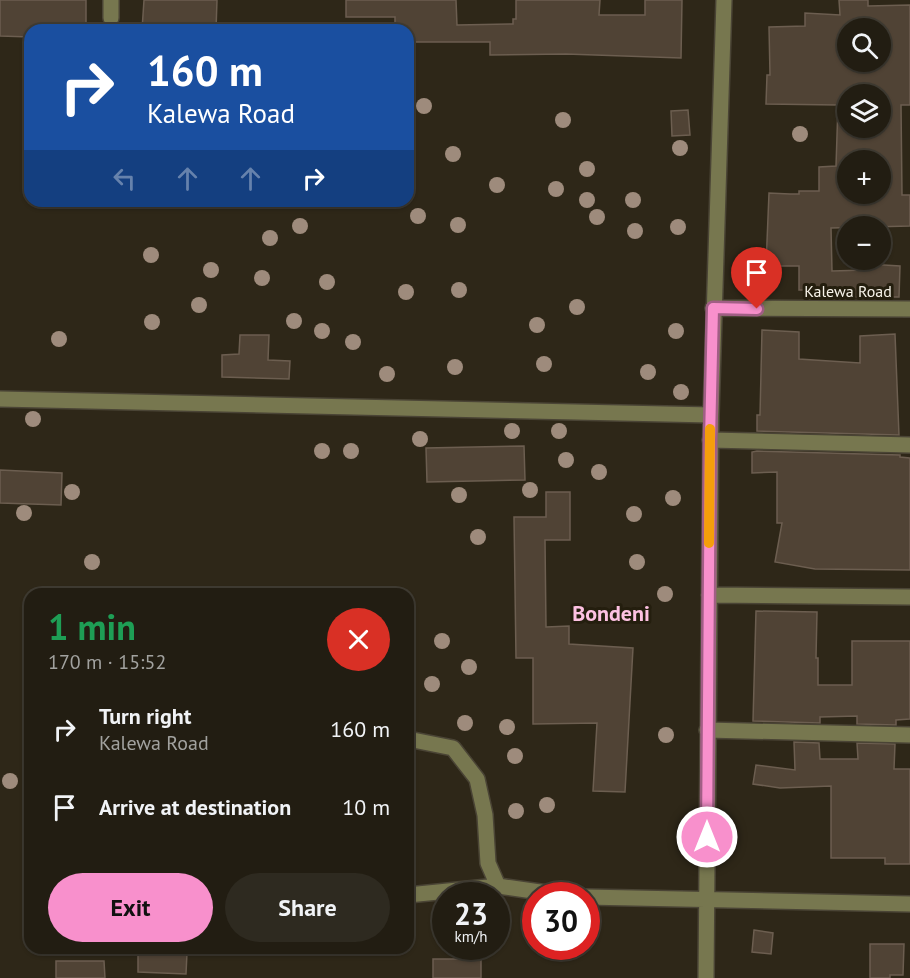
<!DOCTYPE html>
<meta charset="utf-8">
<style>
:root{--surface:#221d12;--page:#2e2a20;--text:#f1f3f6;--muted:#a2a29f;--line:#3f3b32;--accent:#f890cc}
body{margin:0;font-family:"PT Sans",sans-serif;background:var(--page);color:var(--text);height:100vh;display:flex;flex-direction:column;font-size:22px;white-space:nowrap}
*{box-sizing:border-box;margin:0}
p{font-size:20px;color:var(--muted)}
.icon{flex:none;width:33px;height:33px;fill:none;stroke:currentColor;stroke-width:2;stroke-linecap:round;stroke-linejoin:round}
.map{position:relative;flex:1;overflow:hidden}
.sheet{position:absolute;left:24px;top:588px;width:390px;height:366px;display:flex;flex-direction:column;background:var(--surface);border-radius:18px;box-shadow:0 2px 4px #0004,0 0 0 2px var(--line)}
.sheet>*{flex:none}
.top-card{position:absolute;left:24px;top:24px;width:390px;height:183px;border-radius:18px;box-shadow:0 2px 4px #0004,0 0 0 2px var(--line);background:#1a4fa0;color:#fff;overflow:hidden}
.tools{position:absolute;left:837px;top:18px;display:grid;gap:12px}
.tools a{display:grid;place-items:center;width:54px;height:54px;border-radius:50%;background:var(--surface);box-shadow:0 2px 4px #0004,0 0 0 2px var(--line);font-size:30px}
.speed{position:absolute;left:432px;top:882px;display:flex;gap:12px;font-size:30px;font-weight:700;text-align:center}
.speed>*{display:grid;place-content:center;width:78px;height:78px;border-radius:50%;background:var(--surface);box-shadow:0 2px 4px #0004,0 0 0 2px var(--line);line-height:1}
.speed small{font-size:15px;font-weight:400}
.speed .limit{border:9px solid #d22;background:#fff;color:#111}
.pin{position:absolute;display:grid;place-items:center;width:51px;height:51px;color:#fff;margin:-62px -26px;border-radius:50% 50% 50% 0;rotate:-45deg;box-shadow:0 0 6px #0007}
.pin .icon{rotate:45deg}
.me{position:absolute;width:66px;margin:-33px;rotate:0deg;stroke-linejoin:round;filter:drop-shadow(0 0 4px #0008)}
.turn{display:flex;align-items:center;gap:21px;height:126px;padding:0 24px;font-size:27px}
.turn .icon{width:78px;height:78px;stroke-width:2.5}
.turn b{display:block;font-size:42px;line-height:51px}
.lanes{display:flex;align-items:center;height:57px;padding:0 24px;background:#0003;justify-content:center;gap:30px;direction:ltr}
.lanes .off{opacity:.35}
.round{display:grid;place-items:center;flex:none;width:63px;height:63px;border-radius:32px;background:var(--page)}
.headline{display:flex;align-items:center;justify-content:space-between;height:102px;padding:0 24px}
h1{font-size:36px;font-weight:600;line-height:45px;color:#1e9e55}
.button{display:flex;gap:12px;margin-top:auto;padding:12px 24px}
.button a{flex:1;height:69px;border-radius:36px;background:var(--accent);color:#111;font-size:24px;font-weight:600;line-height:69px;text-align:center}
.button a+a{background:var(--page);color:var(--text)}
ul{padding:0;list-style:none}
li{display:flex;align-items:center;gap:18px;height:78px;padding:0 24px}
li div{flex:1}
li b{display:block;font-size:22px}
li em{font-style:normal}
.map>svg:first-child{display:block}
</style>
<div class="map">
<svg width="910" height="978" viewBox="0 0 910 978">
<rect width="100%" height="100%" fill="#2e2718"/>
<path fill="#504335" stroke="#6c5e50" stroke-width="1.5" fill-rule="evenodd" d="M0 0H86V30H30V37L0 36Z
M144 0H217L216 30H142Z
M346 0H456L457 25 513 24V19H516V0H600L599 15H645V0H682L681 58 566 54 490 55V42H408V30H395V17H346Z
M839 0H868V6L910 5V105H901L902 195H910V226L831 228 832 271 866 270 867 264 900 266 899 297H818V290H799V266H766L769 193 790 194H799V191H819V167L836 166 838 105 766 104 767 75H770L769 27 805 26V13L840 15ZM848 28H880V62H848ZM848 94H880V128H848ZM848 160H880V194H848Z
M688 110 690 135 672 136 671 111Z
M762 330 799 332V359L860 363V336L895 334 899 435 757 431V415H760Z
M240 335H269L268 360 290 361 289 379 222 377V355L239 354Z
M524 446 525 480 427 482 426 448Z
M757 451 900 455V457L910 458V570L815 569 775 562 782 523H777V472L752 473V452Z
M0 470 62 473 61 505 0 503Z
M546 492H570V540H545L546 627 569 626V644L633 648 625 792 593 791 597 723 533 724V658H516L514 517H546Z
M756 611 817 612 816 658H818V685H852V641H910V719L896 720V725L857 724V716L820 717V723L753 721Z
M794 742 819 743 820 759H858L857 743 895 744 894 769H910V864H885V858H831V786L780 788 753 784 756 765 795 770Z
M754 930 773 933 771 954 752 952Z
M870 944H904L903 975H890V978H870Z
M138 951 187 953 186 974 138 972Z
M433 959H481V978H433Z
M56 961H104L105 978H56Z"/>
<g fill="none" stroke-linecap="round" stroke-linejoin="round">
<g stroke="#4a4435" stroke-width="18">
<path id="minor" d="M111 0V18
M713 308 910 309
M0 399 711 415
M710 440 910 445
M709 595 910 597
M707 730 910 735
M408 739 453 748 477 779 485 815 488 863 498 886 568 896
M408 895 498 886
M586 897 910 904
M706 978 711 415 724 0"/>
</g>
<use href="#minor" stroke="#77774f" stroke-width="15"/>
</g>
<g fill="#9e8b7c">
<circle cx="424" cy="106" r="8"/>
<circle cx="563" cy="120" r="8"/>
<circle cx="800" cy="134" r="8"/>
<circle cx="680" cy="148" r="8"/>
<circle cx="453" cy="154" r="8"/>
<circle cx="587" cy="169" r="8"/>
<circle cx="497" cy="185" r="8"/>
<circle cx="556" cy="189" r="8"/>
<circle cx="587" cy="200" r="8"/>
<circle cx="633" cy="200" r="8"/>
<circle cx="418" cy="216" r="8"/>
<circle cx="597" cy="217" r="8"/>
<circle cx="458" cy="225" r="8"/>
<circle cx="300" cy="226" r="8"/>
<circle cx="678" cy="227" r="8"/>
<circle cx="635" cy="231" r="8"/>
<circle cx="270" cy="238" r="8"/>
<circle cx="151" cy="255" r="8"/>
<circle cx="211" cy="270" r="8"/>
<circle cx="262" cy="278" r="8"/>
<circle cx="327" cy="282" r="8"/>
<circle cx="459" cy="290" r="8"/>
<circle cx="406" cy="292" r="8"/>
<circle cx="199" cy="305" r="8"/>
<circle cx="577" cy="307" r="8"/>
<circle cx="294" cy="321" r="8"/>
<circle cx="152" cy="322" r="8"/>
<circle cx="537" cy="325" r="8"/>
<circle cx="322" cy="331" r="8"/>
<circle cx="676" cy="331" r="8"/>
<circle cx="59" cy="339" r="8"/>
<circle cx="353" cy="342" r="8"/>
<circle cx="544" cy="364" r="8"/>
<circle cx="455" cy="367" r="8"/>
<circle cx="648" cy="372" r="8"/>
<circle cx="387" cy="374" r="8"/>
<circle cx="681" cy="392" r="8"/>
<circle cx="33" cy="419" r="8"/>
<circle cx="512" cy="431" r="8"/>
<circle cx="559" cy="431" r="8"/>
<circle cx="420" cy="439" r="8"/>
<circle cx="322" cy="451" r="8"/>
<circle cx="351" cy="451" r="8"/>
<circle cx="566" cy="460" r="8"/>
<circle cx="599" cy="472" r="8"/>
<circle cx="530" cy="490" r="8"/>
<circle cx="72" cy="492" r="8"/>
<circle cx="459" cy="495" r="8"/>
<circle cx="673" cy="498" r="8"/>
<circle cx="24" cy="513" r="8"/>
<circle cx="634" cy="514" r="8"/>
<circle cx="478" cy="537" r="8"/>
<circle cx="92" cy="562" r="8"/>
<circle cx="637" cy="562" r="8"/>
<circle cx="665" cy="594" r="8"/>
<circle cx="442" cy="641" r="8"/>
<circle cx="469" cy="667" r="8"/>
<circle cx="432" cy="684" r="8"/>
<circle cx="465" cy="723" r="8"/>
<circle cx="507" cy="727" r="8"/>
<circle cx="666" cy="735" r="8"/>
<circle cx="515" cy="756" r="8"/>
<circle cx="10" cy="781" r="8"/>
<circle cx="547" cy="805" r="8"/>
<circle cx="516" cy="811" r="8"/>
</g>
<g fill="none" stroke-linecap="round" stroke-linejoin="round">
<g stroke="#a15e85" stroke-width="15">
<path id="route" d="M707 837 710 440 713 308 757 309"/>
</g>
<use href="#route" stroke="#f890cc" stroke-width="10"/>
<path stroke="#f59e0b" stroke-width="10" d="M709 543 710 429"/>
</g>
<g text-anchor="middle" dominant-baseline="central" stroke-width="6" stroke-linejoin="round" paint-order="stroke">
<g font-size="16" fill="#f7f3e9" stroke="#241e0e">
<text x="848" y="291">Kalewa Road</text>
</g>
<g font-size="22" font-weight="bold" fill="#fdc1e2" stroke="#241e0e">
<text x="611" y="613">Bondeni</text>
</g>
</g>
</svg>
<div class="tools">
<a><svg class="icon" aria-label="search" viewBox="0 0 24 24"><circle cx="10" cy="10" r="6"/><path d="M15 15l6 6"/></svg></a>
<a><svg class="icon" aria-label="layers" viewBox="0 0 24 24"><path d="M12 4l9 5-9 5-9-5zM3 14l9 5 9-5"/></svg></a>
<a>+</a>
<a>−</a>
</div>
<div class="speed"><div>23<small>km/h</small></div><div class="limit">30</div></div>
<div class="pin" style="left:757px;top:309px;background:#d93025"><svg class="icon" aria-label="arrive" viewBox="0 0 24 24"><path d="M6 21V4h12l-3 4 3 4H6"/></svg></div>
<svg class="me" style="left:707px;top:837px" viewBox="-20 -20 40 40"><circle r="17" fill="#f890cc" stroke="#fff" stroke-width="3"/><path d="M0-11L8 9 0 5-8 9z" fill="#fff"/></svg>
<div class="top-card">
<div class="turn"><svg class="icon" aria-label="right" viewBox="0 0 24 24"><path d="M7 20v-9h11M14 6l5 5-5 5"/></svg><div><b>160 m</b>Kalewa Road</div></div>
<div class="lanes"><svg class="icon off" aria-label="left" viewBox="0 0 24 24"><path d="M17 20v-9H6M10 6l-5 5 5 5"/></svg><svg class="icon off" aria-label="ahead" viewBox="0 0 24 24"><path d="M12 20V5M6 11l6-6 6 6"/></svg><svg class="icon off" aria-label="ahead" viewBox="0 0 24 24"><path d="M12 20V5M6 11l6-6 6 6"/></svg><svg class="icon" aria-label="right" viewBox="0 0 24 24"><path d="M7 20v-9h11M14 6l5 5-5 5"/></svg></div>
</div>
<section class="sheet">
<div class="headline"><div><h1>1 min</h1><p>170 m · 15:52</p></div><a class="round" style="background:#d93025;color:#fff"><svg class="icon" aria-label="close" viewBox="0 0 24 24"><path d="M6 6l12 12M18 6L6 18"/></svg></a></div>
<ul>
<li><svg class="icon" aria-label="right" viewBox="0 0 24 24"><path d="M7 20v-9h11M14 6l5 5-5 5"/></svg><div><b>Turn right</b><p>Kalewa Road</p></div><em>160 m</em></li>
<li><svg class="icon" aria-label="arrive" viewBox="0 0 24 24"><path d="M6 21V4h12l-3 4 3 4H6"/></svg><div><b>Arrive at destination</b></div><em>10 m</em></li>
</ul>
<div class="button"><a>Exit</a><a>Share</a></div>
</section>
</div>
